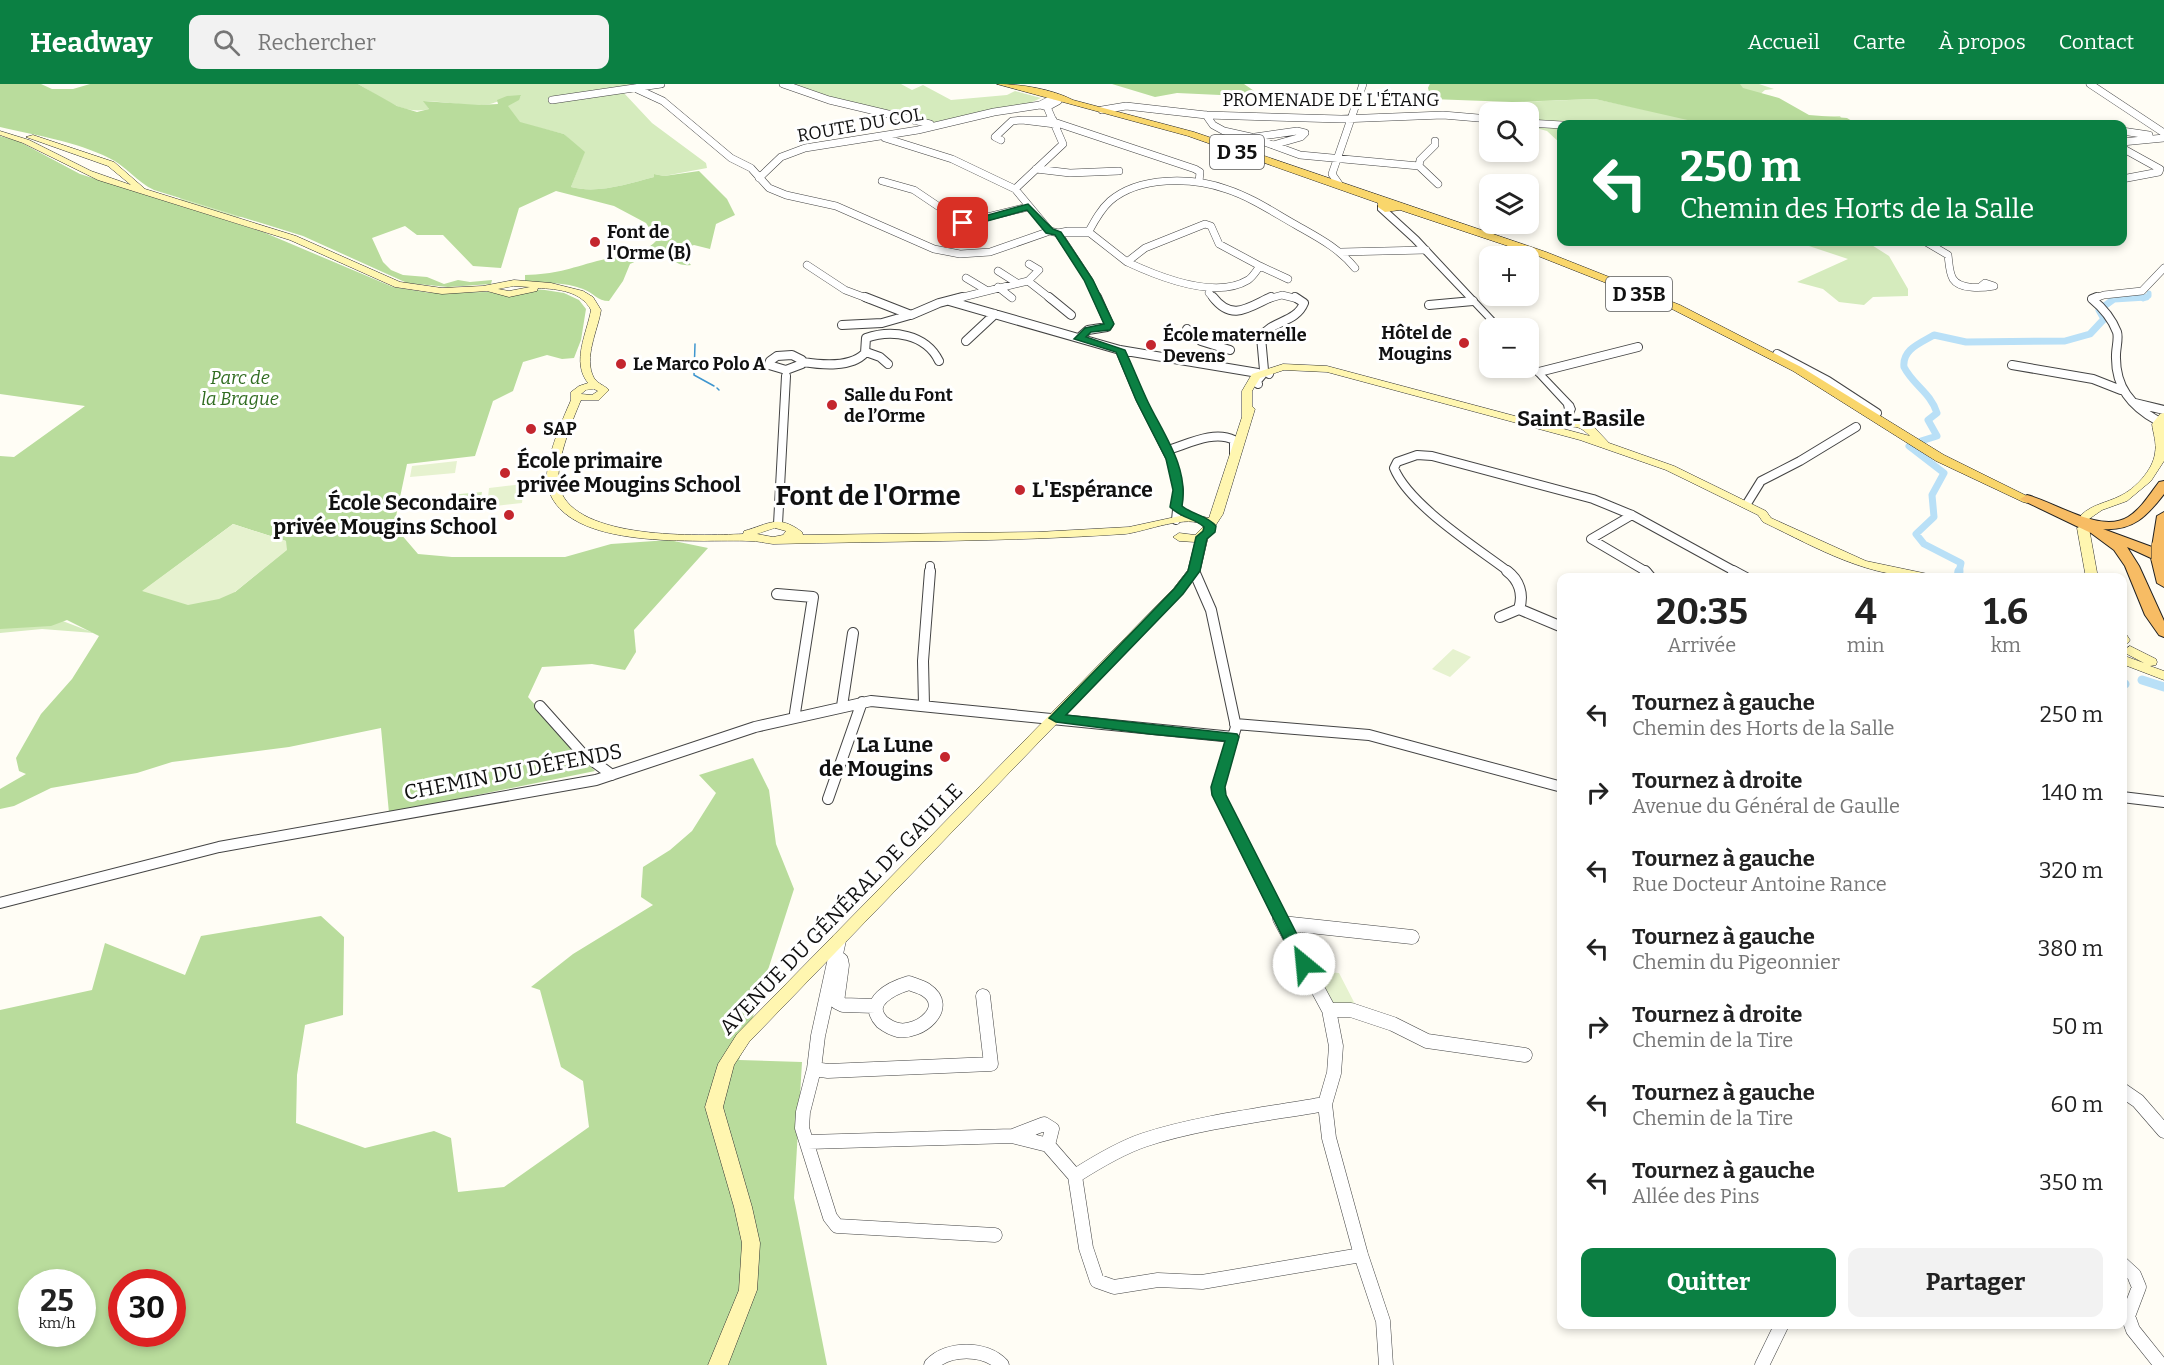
<!DOCTYPE html>
<html lang="fr">
<meta charset="utf-8">
<style>
:root{--surface:#fff;--page:#f2f2f2;--text:#222;--muted:#767676;--accent:#0b8043}
body{margin:0;font-family:Bitter,serif;background:var(--page);color:var(--text);height:100vh;display:flex;flex-direction:column;font-size:22px;white-space:nowrap}
*{box-sizing:border-box;margin:0}
p{font-size:20px;color:var(--muted)}
.icon{flex:none;width:33px;height:33px;fill:none;stroke:currentColor;stroke-width:2;stroke-linecap:round;stroke-linejoin:round}
.map{position:relative;flex:1;overflow:hidden}
.panel{position:absolute;left:1557px;top:489px;width:570px;height:756px;display:flex;flex-direction:column;background:var(--surface);border-radius:12px;box-shadow:0 3px 9px #0003}
.panel>*{flex:none}
.top-card{position:absolute;left:1557px;top:36px;width:570px;height:126px;border-radius:12px;box-shadow:0 3px 9px #0003;background:#0b8043;color:#fff;overflow:hidden}
.fabs{position:absolute;left:1479px;top:18px;display:grid;gap:12px}
.fabs a{display:grid;place-items:center;width:60px;height:60px;border-radius:12px;background:var(--surface);box-shadow:0 3px 9px #0003;font-size:30px}
.speed{position:absolute;left:18px;top:1185px;display:flex;gap:12px;font-size:30px;font-weight:700;text-align:center}
.speed>*{display:grid;place-content:center;width:78px;height:78px;border-radius:50%;background:var(--surface);box-shadow:0 3px 9px #0003;line-height:1}
.speed small{font-size:15px;font-weight:400}
.speed .limit{border:9px solid #d22;background:#fff;color:#111}
.pin{position:absolute;display:grid;place-items:center;width:51px;height:51px;color:#fff;margin:-26px;border-radius:12px;box-shadow:0 3px 9px #0006}
.me{position:absolute;width:66px;margin:-33px;rotate:332deg;stroke-linejoin:round;filter:drop-shadow(0 0 4px #0008)}
.turn{display:flex;align-items:center;gap:21px;height:126px;padding:0 24px;font-size:27px}
.turn .icon{width:78px;height:78px;stroke-width:2.5}
.turn b{display:block;font-size:42px;line-height:51px}
.eta{display:flex;justify-content:space-evenly;align-items:center;height:102px;text-align:center}
.eta b{font-size:36px;font-weight:700;line-height:42px}
.action{display:flex;gap:12px;margin-top:auto;padding:12px 24px}
.action a{flex:1;height:69px;border-radius:12px;background:var(--accent);color:#fff;font-size:24px;font-weight:700;line-height:69px;text-align:center}
.action a+a{background:var(--page);color:var(--text)}
ul{padding:0;list-style:none}
li{display:flex;align-items:center;gap:18px;height:78px;padding:0 24px}
li div{flex:1}
li b{display:block;font-size:22px}
li em{font-style:normal}
header{display:flex;align-items:center;gap:36px;box-sizing:border-box;height:84px;padding:0 30px;background:var(--accent);color:#fff}
header strong{font-size:28px}
nav{display:flex;gap:33px;margin-inline-start:auto;font-size:21px}
.search{width:420px;height:54px;background:var(--page);display:flex;align-items:center;gap:15px;box-sizing:border-box;padding:0 21px;border-radius:12px;color:var(--muted);font-size:22px}
.map>svg:first-child{display:block}
</style>
<header>
<strong>Headway</strong>
<div class="search"><svg class="icon" aria-label="search" viewBox="0 0 24 24"><circle cx="10" cy="10" r="6"/><path d="M15 15l6 6"/></svg>Rechercher</div>
<nav><a>Accueil</a><a>Carte</a><a>À propos</a><a>Contact</a></nav>
</header>
<div class="map">
<svg width="2164" height="1281" viewBox="0 0 2164 1281">
<rect width="100%" height="100%" fill="#fffdf5"/>
<path fill="#d5ebbd" fill-rule="evenodd" d="M358 0H655L623 8 652 39 706 79 707 84 664 92 654 90V93C627 100 598 110 571 103L584 69 564 50 520 39 262 129 193 142 165 81 507 22 521 12C506 11 497 21 481 21 462 22 443 17 424 17L429 25C403 32 380 12 358 0Z
M786 0H901L912 6 923 1 951 16 1007 11 1015 7 1041 14 1030 19C1000 26 960 40 930 38 882 35 832 14 786 0Z
M1430 0H1759L1774 5 1765 6 1758 12 1809 33 1840 32 1845 40H1562L1561 60 1547 47 1529 42H1540L1529 32 1528 28H1524L1517 22V28H1513L1512 16 1476 3 1428 4ZM1644 11 1685 34 1595 15 1519 18Z
M1806 158H1867L1889 172 1908 205V212L1873 213 1864 221 1839 218 1823 205 1797 198 1848 175 1806 161Z
M482 408 480 419 448 422 446 419 449 411Z
M0 513 94 549 42 545 0 549Z"/>
<path fill="#b9dc9c" fill-rule="evenodd" d="M0 0H41L52 5H73L90 0H358L397 22 417 28 429 25 423 17 479 21 498 20 497 16 507 12 521 11 519 16 508 22 520 38 564 50 585 68 571 103C598 110 627 100 654 93V90L664 92 699 87 727 115 735 131 716 140 710 165 694 161 678 166 691 181C670 183 673 168 662 168 652 168 639 176 630 180L623 197 609 217C597 217 594 209 583 205 565 198 544 199 525 198V191C556 190 568 185 597 177 618 171 642 173 657 156L646 139 614 122 556 107 519 124 501 184 473 182 443 151H417L405 142 372 154 383 178 391 186 403 191 427 193 444 200 458 196 470 198 492 196 491 200 448 203 407 199 303 152 154 106C137 98 126 82 109 74 78 58 34 51 0 43Z
M1112 0H1244L1263 13 1177 9 1155 13Z
M1430 0H1740L1743 4 1779 14 1809 31 1847 34 1857 40 1692 37 1595 15 1512 18 1431 15 1428 4Z
M0 52 18 57 80 90 263 148 393 203 430 209 489 208 503 211 532 205 545 206 564 209 579 216 586 225 581 256 574 274 562 275 547 271 523 278 513 307 493 317 475 372 407 380 394 442 418 470 452 473H565L611 460 669 456 708 464 634 546 636 568 625 586 592 580 542 583 528 613 595 687 389 729 381 644 289 663 172 678 137 689 51 704 14 722 0 725V705L26 690 19 687 16 674 41 630 72 595 99 552 67 536 51 542 0 545V372L14 373 85 322 0 310ZM233 440 286 457V466L235 508 143 507Z
M753 674 769 706 776 760 794 805 739 976 802 978 794 1114 827 1281H0V926L92 906 105 859 185 891 201 852 321 832 344 853 343 931 305 941 297 991 296 1039 365 1064 434 1047 451 1054 458 1108 504 1103 589 1043 583 997 561 983 540 906 531 903 573 870 653 821 641 813 643 783 670 766 692 747 716 709 699 691ZM32 1198H82V1250H32ZM122 1198H172V1250H122Z"/>
<path fill="#e6f2cf" d="M457 377 455 389 410 393 412 382Z
M524 400 522 419 487 423 489 404Z
M233 440 286 457 287 466 235 508 219 515 188 521 142 507Z
M1453 565 1471 573 1450 593 1432 585Z
M1327 888 1339 889 1355 920 1333 922 1317 890Z"/>
<g fill="none" stroke-linecap="round" stroke-linejoin="round">
<path stroke="#3f96cf" stroke-width="1.5" d="M695 260 694 291 714 302
M717 304 719 306"/>
<path stroke="#b9e0f7" stroke-width="5" d="M2143 215 2149 212V209"/>
<path stroke="#b9e0f7" stroke-width="7" d="M1921 357 1937 352 1928 336 1937 329C1931 309 1913 301 1904 283 1902 265 1921 259 1934 251L1966 258 2065 257 2090 250 2104 235 2099 226 2114 215 2146 213
M1909 362 1944 389 1932 411 1934 433 1916 450 1924 460 1961 479 1959 488"/>
<path stroke="#b9e0f7" stroke-width="9" d="M1958 494 1959 487
M2142 596 2164 603
M2122 602 2125 600"/>
<g stroke="#444" stroke-width="8">
<path id="minor-far3" d="M783 0 829 16 930 40
M2090 0 2164 49
M637 5 663 17 731 74 751 84 769 104 786 111 836 122 934 165 960 170 990 168 1050 147
M552 16 661 0
M1050 16 1040 21 1047 23 1058 17
M1047 23 1063 60 1015 105 1050 147 1058 149 1089 196 1098 215
M1102 26 1126 22 1206 31 1341 35 1443 31 1490 35
M1206 31 1213 41 1224 47 1251 53 1300 71 1419 82
M1053 36H1022L1055 40
M1054 38 1195 85 1200 88 1199 98
M1528 39 1562 41
M2122 47 2149 51
M1255 53 1297 47 1305 49 1301 53 1273 61
M885 54 952 75 1015 105
M1001 56 995 53 1012 37 1022 36
M1435 57V61L1420 76 1419 82 1438 100
M2122 58 2164 54
M2122 64 2160 85 2159 88 2122 95
M1036 85 1070 89 1119 87
M759 94 781 73 805 64 918 46 994 28 1040 21
M882 97 914 106 963 139 1028 123
M1339 100 1332 90 1363 0
M1205 140 1211 142 1219 160 1260 182C1256 187 1253 193 1248 196 1215 216 1159 193 1127 178L1145 164Z
M1068 147H1089L1090 149H1058Z
M1089 147C1095 136 1101 125 1110 117 1139 92 1192 93 1226 105 1251 113 1273 128 1296 141 1317 153 1339 164 1355 184
M1090 149 1127 178
M1926 158 1948 171C1949 178 1949 188 1953 195 1960 206 1983 204 1994 202L1985 199 1980 203
M1341 168 1426 166
M807 181 845 206 869 215
M1260 182 1288 195
M998 187 1017 199
M966 194 986 206
M1028 197 1039 186 1029 180
M998 203 1012 214
M1209 209 1214 215
M955 215 1028 197 1051 215
M1268 215 1282 211 1298 215
M2092 215 2104 211 2142 207 2164 184"/>
</g>
<g stroke="#444" stroke-width="10">
<path id="minor-far2" d="M865 213 911 231 939 219 962 213
M1049 213 1071 231
M1213 213C1232 238 1249 223 1271 213
M2097 213 2092 215C2103 224 2112 235 2117 248 2119 254 2116 264 2116 271 2115 303 2131 322 2158 337
M949 217 1120 266 1258 289 1262 291 1257 297 1258 300
M1429 221 1473 217
M842 241 882 239 910 231
M1187 245 1201 257 1230 266
M1079 254 1088 246 1107 243 1109 240 1097 213
M966 257 995 230
M1120 266 1141 316 1171 375 1179 406 1176 436
M866 268 880 273 888 280
M1777 270 1828 297 1877 329
M792 271 802 276V280L786 286 769 281 770 277 777 272Z
M803 278C822 281 851 284 865 269L866 254C892 245 926 250 939 277
M2012 281 2093 295 2121 306
M1539 288 1638 263
M1269 290 1264 286 1261 253C1272 236 1296 239 1304 219L1295 213
M2135 319 2164 326
M1168 366C1188 360 1214 346 1234 356V370
M1748 418 1761 397 1800 377 1856 343
M1632 431 1591 455 1647 488
M778 440 786 292
M930 488V482
M1509 488C1476 463 1409 421 1394 384L1397 378 1417 371 1432 372 1593 415 1632 431 1736 488"/>
</g>
<g stroke="#444" stroke-width="12">
<path id="minor-far1" d="M1194 487 1211 526 1236 643 1218 703 1219 712 1281 837
M1645 487 1651 494
M1733 487 1746 494
M777 510 813 513 795 629 797 633
M1519 525 1562 543
M1500 533 1519 525C1524 510 1519 496 1507 487
M924 621 923 577 930 487
M540 622 582 669 612 691
M842 622 853 549
M1235 640 1369 651 1562 703
M2122 713 2164 718
M828 715 862 618
M0 819 219 763 596 696 755 643 871 617 1233 653"/>
</g>
<g stroke="#444" stroke-width="15">
<path id="minor" d="M1280 835 1329 926 1336 962 1334 989 1325 1020 1329 1054 1361 1171 1383 1237 1386 1281
M1282 839 1412 853
M839 856 818 952 814 985 803 1028 802 1044 830 1133 837 1142 995 1151
M835 872 841 876 842 881 837 918 843 921 875 922
M909 899C914 901 922 903 926 906 952 923 920 950 898 946 893 945 886 941 882 938 863 918 892 904 909 899Z
M1329 926H1351L1393 940 1427 957 1525 971
M814 985 828 987 991 980 983 912
M2122 1006 2138 1017 2164 1047
M1013 1052 1044 1040 1052 1045 1048 1061
M808 1058 1012 1052 1048 1061 1075 1092 1086 1164 1097 1197 1114 1203 1158 1196 1202 1198 1361 1171
M1075 1092C1097 1078 1120 1064 1144 1056 1198 1038 1268 1030 1325 1020
M2122 1180 2134 1191 2139 1203 2128 1232 2133 1246 2161 1281
M931 1281C948 1263 985 1263 1002 1281
M1762 1281 1782 1240"/>
</g>
<g stroke="#444" stroke-width="2">
<path id="tertiary" d="M1378 122H1384L1418 153 1503 244H1495L1412 157 1378 126Z
M1528 273 1573 320 1575 325 1569 341 1566 342 1561 339 1565 325 1564 321 1528 282Z"/>
</g>
<g stroke="#333" stroke-width="1">
<path id="secondary" d="M0 47 29 56 91 87 131 101 108 82 26 53 33 51 114 78 145 105 296 152 400 198 442 204 483 202 514 196 551 199 583 207 593 213 601 226C598 246 583 274 594 294 598 300 604 301 609 306L599 316H581C572 337 553 383 560 405 576 456 699 452 743 450L744 447C769 440 778 430 802 448L803 451 1038 448 1129 443 1189 430 1209 434 1242 333V307L1252 290 1283 280 1327 282 1590 352C1581 343 1576 341 1564 344L1559 341 1569 335 1591 340 1609 359 1674 382 1766 427 1771 434 1866 477 1928 490 1934 494C1867 494 1821 466 1763 438L1758 431 1666 386 1580 356 1327 288 1284 286 1260 294 1252 307V322L1255 325 1223 430 1208 453 1200 487 1182 510 749 958 734 981 723 1023 752 1123 760 1159 757 1206 728 1281H708L739 1206 742 1159 734 1123 705 1023 718 980 737 950 1174 504 1188 486 1195 458 1179 457 1173 453 1179 449 1195 451 1204 442C1190 429 1144 448 1125 450 1008 458 890 457 773 460 765 459 758 457 750 457 700 455 566 468 548 404 542 381 562 337 571 316V308L579 302 588 299C571 278 587 249 591 226 581 207 558 205 538 204L537 207 509 213 487 207 442 210 395 203 290 156 98 96 23 59 0 51ZM514 202 530 203 509 207 498 205ZM594 305 598 307 592 311 581 310 586 306ZM775 444 786 447 783 451 773 453 757 450Z
M2164 329V377L2151 397 2127 417 2102 426 2089 435H2081V431C2093 420 2106 419 2120 412 2135 405 2153 386 2155 369 2157 359 2153 349 2152 340L2160 330Z
M2083 441 2089 444 2098 494H2086L2077 444Z
M2122 549 2126 550 2130 556 2128 559H2122Z
M2130 562 2156 575 2157 578 2156 581 2150 582 2164 587V596L2122 580V571L2144 579 2125 569 2124 566Z"/>
</g>
<g stroke="#222" stroke-width="1">
<path id="primary" d="M997 0C1021 0 1052 5 1073 16L1194 48 1546 168 1680 221 1801 283 1944 371 2033 415 2027 419 2023 418 1936 377 1793 287 1672 225 1538 172 1400 126 1385 128 1378 123V119L1188 52Z"/>
</g>
<g stroke="#222" stroke-width="2">
<path id="trunk" d="M2164 397V410C2147 432 2133 447 2103 445L2152 463 2157 432 2164 428V464L2158 466 2164 469V503L2157 499 2151 474 2127 463 2139 482 2164 537V553L2159 551 2145 531 2125 482 2114 466 2091 449 2020 415 2027 411C2055 418 2100 450 2128 433 2141 425 2150 410 2159 398Z"/>
</g>
<use href="#minor-far3" stroke="#fff" stroke-width="7"/>
<use href="#minor-far2" stroke="#fff" stroke-width="8"/>
<use href="#minor-far1" stroke="#fff" stroke-width="10"/>
<use href="#minor" stroke="#fff" stroke-width="14"/>
<use href="#tertiary" fill="#fff" fill-rule="evenodd"/>
<use href="#secondary" fill="#fff6b0" fill-rule="evenodd"/>
<use href="#primary" fill="#f9d66b" fill-rule="evenodd"/>
<use href="#trunk" fill="#f7bc64" fill-rule="evenodd"/>
<g stroke="#222" stroke-width="14" stroke-linecap="butt">
<path id="trunk-bridge" d="M2158 462V475"/>
</g>
<use href="#trunk-bridge" stroke="#f7bc64" stroke-width="13"/>
</g>
<path fill="#0b8043" stroke="#07532c" stroke-width="1.5" d="M1028 120 1053 145 1061 148 1093 196 1114 240 1110 246 1091 248 1086 253 1125 266C1133 283 1140 301 1148 318 1164 351 1189 384 1182 422 1193 431 1207 431 1216 442L1215 448 1207 455 1200 487 1183 510 1066 631 1237 650 1239 653 1225 703 1226 711 1312 880 1309 884H1298L1212 711 1211 703 1225 657 1150 650 1056 638 1049 634 1174 505 1188 487 1196 453 1203 447 1204 443C1195 434 1182 435 1170 423L1173 406 1166 375 1136 316 1116 268 1074 255 1085 244 1104 240 1084 196 1055 151 1046 149 1027 126 969 142 959 139Z"/>
<g fill="#c4262e" stroke="#fff" stroke-width="2">
<circle cx="595" cy="158" r="6"/>
<circle cx="1464" cy="259" r="6"/>
<circle cx="1151" cy="261" r="6"/>
<circle cx="621" cy="280" r="6"/>
<circle cx="832" cy="321" r="6"/>
<circle cx="531" cy="345" r="6"/>
<circle cx="505" cy="389" r="6"/>
<circle cx="1020" cy="406" r="6"/>
<circle cx="509" cy="431" r="6"/>
<circle cx="945" cy="673" r="6"/>
</g>
<g text-anchor="middle" dominant-baseline="central" stroke-width="6" stroke-linejoin="round" paint-order="stroke">
<g font-size="18" fill="#111" stroke="#fff">
<text x="1331" y="16">PROMENADE DE L'ÉTANG</text>
<text transform="translate(860 41) rotate(-10)">ROUTE DU COL</text>
</g>
<g font-size="18" font-weight="bold" fill="#111" stroke="#fff" text-anchor="start">
<text x="607" y="148">Font de<tspan x="607" dy="21">l'Orme (B)</tspan></text>
<text x="1452" y="249" text-anchor="end">Hôtel de<tspan x="1452" dy="21">Mougins</tspan></text>
<text x="1163" y="251">École maternelle<tspan x="1163" dy="21">Devens</tspan></text>
<text x="633" y="280">Le Marco Polo A</text>
<text x="844" y="311">Salle du Font<tspan x="844" dy="21">de l’Orme</tspan></text>
<text x="543" y="345">SAP</text>
</g>
<g font-size="18" font-style="italic" fill="#2f6b1f" stroke="#fff">
<text x="240" y="294">Parc de<tspan x="240" dy="21">la Brague</tspan></text>
</g>
<g fill="#fff" stroke="#585858" stroke-width="1.5">
<rect x="1210" y="51" width="54" height="34" rx="4.5"/>
<rect x="1606" y="193" width="66" height="34" rx="4.5"/>
</g>
<g font-size="20" font-weight="bold" fill="#111">
<text x="1237" y="68">D 35</text>
<text x="1639" y="210">D 35B</text>
</g>
<g font-size="21" font-weight="bold" fill="#111" stroke="#fff" text-anchor="start">
<text x="517" y="377">École primaire<tspan x="517" dy="24">privée Mougins School</tspan></text>
<text x="1032" y="406">L'Espérance</text>
<text x="497" y="419" text-anchor="end">École Secondaire<tspan x="497" dy="24">privée Mougins School</tspan></text>
<text x="933" y="661" text-anchor="end">La Lune<tspan x="933" dy="24">de Mougins</tspan></text>
</g>
<g font-size="21" fill="#111" stroke="#fff">
<text transform="translate(513 688) rotate(-11)">CHEMIN DU DÉFENDS</text>
<text transform="translate(841 825) rotate(-46)">AVENUE DU GÉNÉRAL DE GAULLE</text>
</g>
<g font-size="22" font-weight="bold" fill="#111" stroke="#fff">
<text x="1581" y="334">Saint-Basile</text>
</g>
<g font-size="27" font-weight="bold" fill="#111" stroke="#fff">
<text x="868" y="412">Font de l'Orme</text>
</g>
</g>
</svg>
<div class="fabs">
<a><svg class="icon" aria-label="search" viewBox="0 0 24 24"><circle cx="10" cy="10" r="6"/><path d="M15 15l6 6"/></svg></a>
<a><svg class="icon" aria-label="layers" viewBox="0 0 24 24"><path d="M12 4l9 5-9 5-9-5zM3 14l9 5 9-5"/></svg></a>
<a>+</a>
<a>−</a>
</div>
<div class="speed"><div>25<small>km/h</small></div><div class="limit">30</div></div>
<div class="pin" style="left:963px;top:139px;background:#d93025"><svg class="icon" aria-label="arrive" viewBox="0 0 24 24"><path d="M6 21V4h12l-3 4 3 4H6"/></svg></div>
<svg class="me" style="left:1304px;top:880px" viewBox="-20 -20 40 40"><circle r="19" fill="#fff"/><path d="M0-13L10 11 0 6-10 11z" fill="#0b8043"/></svg>
<div class="top-card">
<div class="turn"><svg class="icon" aria-label="left" viewBox="0 0 24 24"><path d="M17 20v-9H6M10 6l-5 5 5 5"/></svg><div><b>250 m</b>Chemin des Horts de la Salle</div></div>
</div>
<section class="panel">
<div class="eta">
<div><b>20:35</b><p>Arrivée</p></div>
<div><b>4</b><p>min</p></div>
<div><b>1.6</b><p>km</p></div>
</div>
<ul>
<li><svg class="icon" aria-label="left" viewBox="0 0 24 24"><path d="M17 20v-9H6M10 6l-5 5 5 5"/></svg><div><b>Tournez à gauche</b><p>Chemin des Horts de la Salle</p></div><em>250 m</em></li>
<li><svg class="icon" aria-label="right" viewBox="0 0 24 24"><path d="M7 20v-9h11M14 6l5 5-5 5"/></svg><div><b>Tournez à droite</b><p>Avenue du Général de Gaulle</p></div><em>140 m</em></li>
<li><svg class="icon" aria-label="left" viewBox="0 0 24 24"><path d="M17 20v-9H6M10 6l-5 5 5 5"/></svg><div><b>Tournez à gauche</b><p>Rue Docteur Antoine Rance</p></div><em>320 m</em></li>
<li><svg class="icon" aria-label="left" viewBox="0 0 24 24"><path d="M17 20v-9H6M10 6l-5 5 5 5"/></svg><div><b>Tournez à gauche</b><p>Chemin du Pigeonnier</p></div><em>380 m</em></li>
<li><svg class="icon" aria-label="right" viewBox="0 0 24 24"><path d="M7 20v-9h11M14 6l5 5-5 5"/></svg><div><b>Tournez à droite</b><p>Chemin de la Tire</p></div><em>50 m</em></li>
<li><svg class="icon" aria-label="left" viewBox="0 0 24 24"><path d="M17 20v-9H6M10 6l-5 5 5 5"/></svg><div><b>Tournez à gauche</b><p>Chemin de la Tire</p></div><em>60 m</em></li>
<li><svg class="icon" aria-label="left" viewBox="0 0 24 24"><path d="M17 20v-9H6M10 6l-5 5 5 5"/></svg><div><b>Tournez à gauche</b><p>Allée des Pins</p></div><em>350 m</em></li>
</ul>
<div class="action"><a>Quitter</a><a>Partager</a></div>
</section>
</div>
